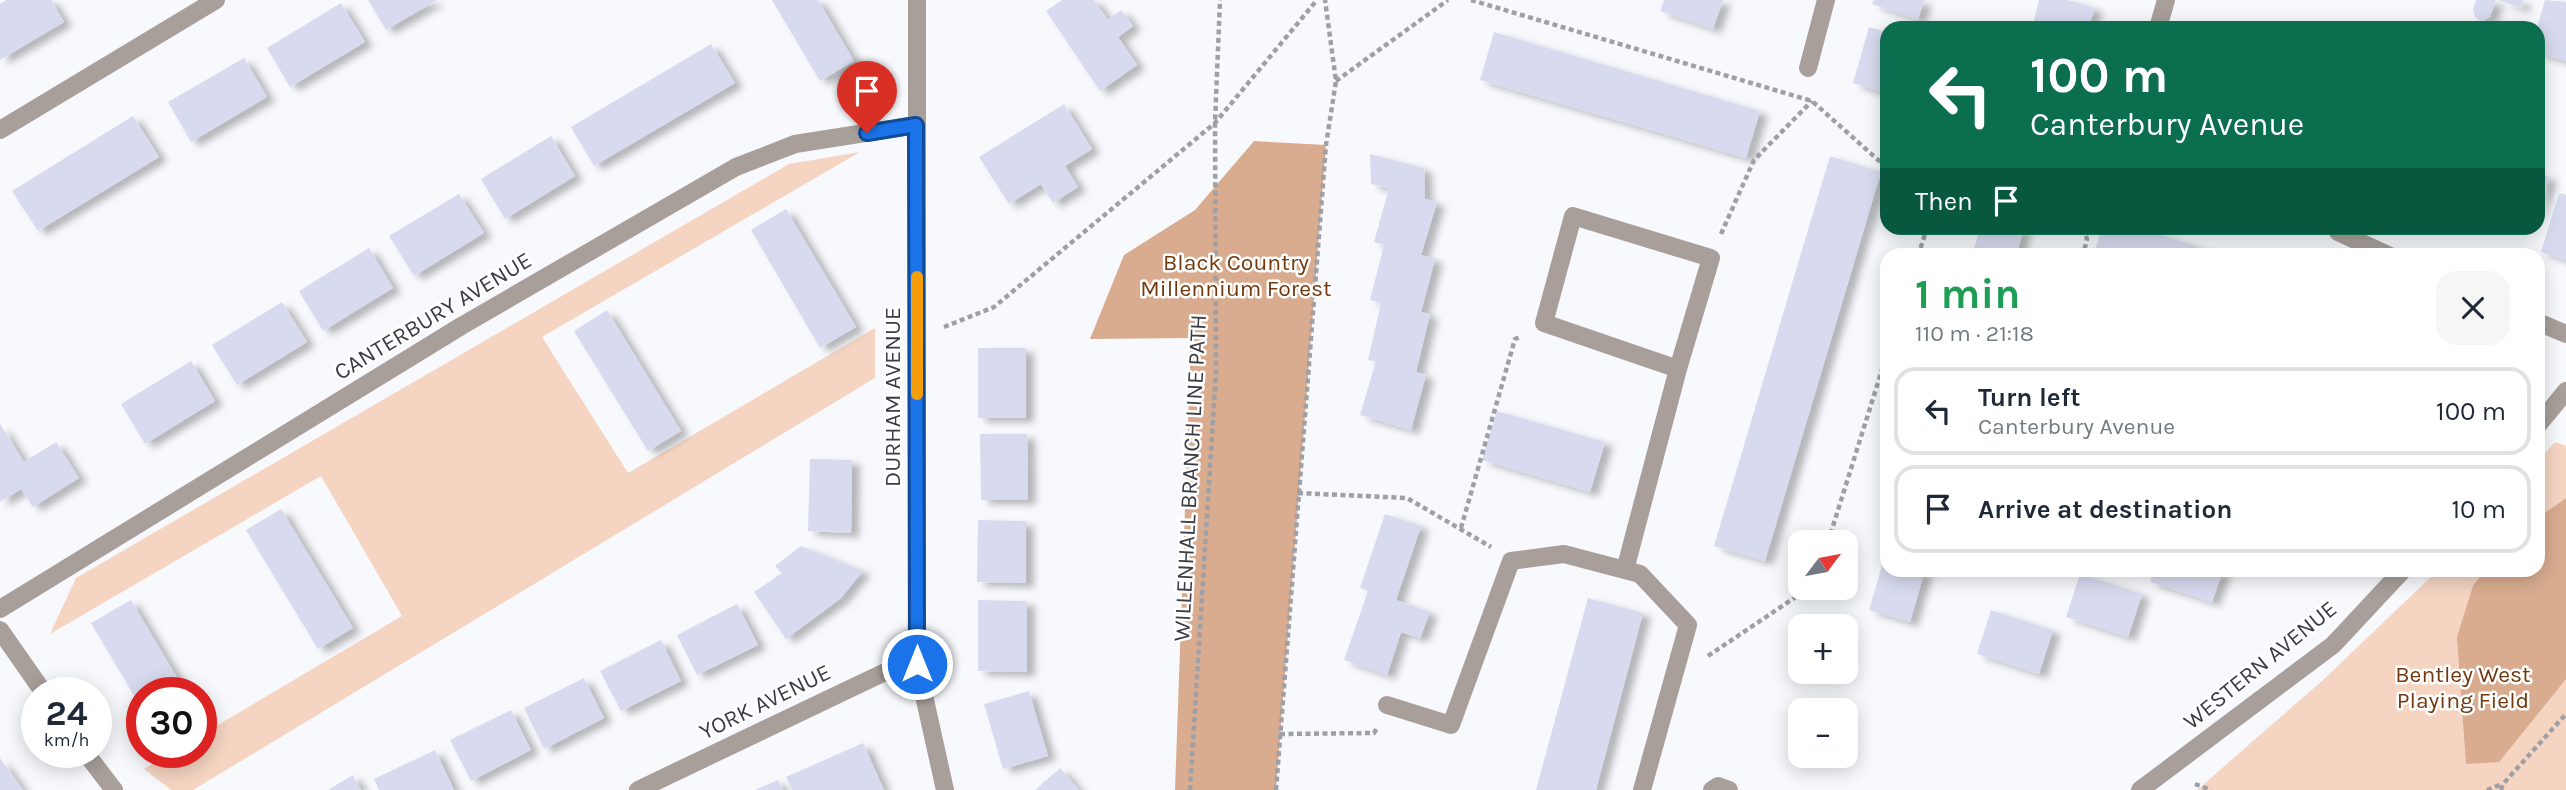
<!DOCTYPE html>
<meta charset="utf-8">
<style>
:root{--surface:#fff;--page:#f6f6f7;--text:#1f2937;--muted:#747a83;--line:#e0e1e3}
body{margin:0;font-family:Karla,sans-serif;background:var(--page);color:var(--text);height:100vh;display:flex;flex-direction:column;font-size:26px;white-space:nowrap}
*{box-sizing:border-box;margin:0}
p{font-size:23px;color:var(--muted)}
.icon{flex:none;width:38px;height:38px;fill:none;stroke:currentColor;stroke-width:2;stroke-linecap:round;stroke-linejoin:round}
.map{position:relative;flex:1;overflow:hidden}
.drawer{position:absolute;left:1880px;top:248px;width:665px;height:329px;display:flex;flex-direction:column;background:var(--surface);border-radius:21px;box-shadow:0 4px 18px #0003}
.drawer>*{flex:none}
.banner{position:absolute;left:1880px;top:21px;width:665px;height:214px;border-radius:21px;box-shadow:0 4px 18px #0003;background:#0b6e4f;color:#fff;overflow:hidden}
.needle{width:46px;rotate:58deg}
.buttons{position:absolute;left:1788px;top:530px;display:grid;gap:14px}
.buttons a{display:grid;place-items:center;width:70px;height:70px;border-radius:14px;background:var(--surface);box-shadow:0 4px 18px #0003;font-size:35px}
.speed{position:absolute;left:21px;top:677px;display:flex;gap:14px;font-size:35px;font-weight:700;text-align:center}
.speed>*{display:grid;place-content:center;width:91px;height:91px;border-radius:50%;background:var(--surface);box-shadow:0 4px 18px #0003;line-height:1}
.speed small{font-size:18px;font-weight:400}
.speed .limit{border:10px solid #d22;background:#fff;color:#111}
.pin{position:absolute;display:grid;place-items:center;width:60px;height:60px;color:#fff;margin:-72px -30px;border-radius:50% 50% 50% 0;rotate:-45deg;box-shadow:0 0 7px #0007}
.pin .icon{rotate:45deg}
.me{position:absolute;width:77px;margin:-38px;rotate:0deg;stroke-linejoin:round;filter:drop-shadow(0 0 5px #0008)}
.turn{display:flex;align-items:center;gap:24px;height:147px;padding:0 35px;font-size:32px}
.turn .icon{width:91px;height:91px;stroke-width:2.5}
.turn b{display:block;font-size:49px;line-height:60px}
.then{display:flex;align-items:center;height:66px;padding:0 35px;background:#0003;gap:14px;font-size:26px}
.round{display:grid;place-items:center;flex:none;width:74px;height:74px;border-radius:21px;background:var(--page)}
.headline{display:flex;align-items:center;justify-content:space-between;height:119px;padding:0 35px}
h1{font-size:42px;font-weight:700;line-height:52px;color:#1e9e55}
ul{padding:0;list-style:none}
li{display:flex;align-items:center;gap:21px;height:88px;margin:0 14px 10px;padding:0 21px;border:4px solid var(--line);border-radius:21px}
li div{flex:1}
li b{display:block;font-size:26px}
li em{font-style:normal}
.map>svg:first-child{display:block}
</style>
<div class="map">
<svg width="2566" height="790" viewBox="0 0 2566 790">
<defs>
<filter id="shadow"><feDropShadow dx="8" dy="4.5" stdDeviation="3.5" flood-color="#0004"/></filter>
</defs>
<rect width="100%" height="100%" fill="#f8f9fd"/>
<path fill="#f5d5c2" d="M860 152 542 337 628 473 875 328V378L193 790H171L144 769 171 753 201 752V735L402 616 321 476 50 634 76 578 789 164Z
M2555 442 2566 446V790H2197L2323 680 2437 571 2538 570V461Z"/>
<path fill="#d9ac90" d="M1254 141 1326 145 1276 790H1175L1191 338 1090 339 1124 255 1195 210Z
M2566 498V679L2499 762 2466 764 2457 637 2473 586 2484 571 2538 570V518Z"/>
<path fill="#d8daef" filter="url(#shadow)" d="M6 0H51L64 22 0 60V4Z
M368 0H437L386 30Z
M772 0H818L854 61 820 81Z
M1062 0H1094L1108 20 1121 10 1133 26 1118 37 1137 65 1100 91 1046 11Z
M1664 0H1723L1713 29 1660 11Z
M1874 0H1924L1918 20 1872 4Z
M2039 0H2068L2095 8 2088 28H2032Z
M2476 0H2496L2490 17 2481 21 2475 17 2473 9Z
M2498 0H2524L2521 8Z
M2545 0 2566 2V61L2538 53 2537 28Z
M341 3 365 42 290 87 267 48Z
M1869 27 1886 32V93L1853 83Z
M1494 32 1760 111 1746 158 1480 80Z
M711 44 735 83 594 166 571 127Z
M244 58 267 97 191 142 168 102Z
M1064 104 1092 149 1065 166 1078 187 1053 203 1041 184 1009 204 979 157Z
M133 116 159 157 38 231 12 191Z
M551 136 575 176 505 219 481 179Z
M1370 154 1424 168 1425 199 1437 202 1421 255 1435 259 1421 312 1430 314 1416 372 1426 375 1411 430 1360 415 1376 361 1368 360 1381 303 1370 300 1384 245 1374 242 1389 188 1371 184Z
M1830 156 1881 172 1765 561 1714 546Z
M2538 174 2549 177 2538 215Z
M2559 193 2566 195V260L2541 252Z
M459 194 484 233 414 276 389 236Z
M786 209 856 327 820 348 751 230Z
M1980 228H2024L2016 256H1972Z
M2102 228H2141L2224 256H2093Z
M369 248 393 288 323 331 299 291Z
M282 302 307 342 237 385 212 345Z
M607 310 681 431 648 451 574 331Z
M978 348H1026V418H978Z
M191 361 215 401 145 444 121 404Z
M1497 411 1605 442 1590 492 1482 460Z
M0 424 24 462 56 442 79 478 33 507 21 489 0 502Z
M980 434H1027L1028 500H981Z
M810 459 852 460 851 533 808 531Z
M281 509 353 628 318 649 246 530Z
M1385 514 1421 526 1396 600 1430 612 1420 638 1401 632 1387 675 1344 660 1368 591 1360 588Z
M978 520 1026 521V583L977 582Z
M801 546 863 571 841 598 786 639 754 592 782 573 775 566Z
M1886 552V570H1925L1910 622 1869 610Z
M2154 570H2223L2212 602 2150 582Z
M2080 574 2142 594 2128 637 2066 617Z
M1588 598 1643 613 1596 790H1536Z
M131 600 186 693H142V709L91 623Z
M978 600 1027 601V672L978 671Z
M737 604 758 645 697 675 677 635Z
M1991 610 2053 630 2039 674 1977 654Z
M661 640 681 681 621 711 600 671Z
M584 678 604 718 544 749 524 708Z
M1029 691 1048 756 1003 769 984 704Z
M511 710 531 750 471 781 450 740Z
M863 743 884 790H792L786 777Z
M435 750 454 790H379L374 779Z
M0 758 23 790H0Z
M1060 768 1079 790H1035Z
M353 775 361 790H328Z
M778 780 783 790H755Z"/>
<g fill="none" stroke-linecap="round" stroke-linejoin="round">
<path stroke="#9fa0a6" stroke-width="4.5" stroke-dasharray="5 3.5" stroke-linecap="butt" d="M1471 0 1812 101 1886 167
M1336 81 1448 0
M2083 228 2087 239 2083 256
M1721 234 1754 160 1812 101
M1918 256 1927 228
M944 327 994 307 1215 123 1317 0
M1298 493 1407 498 1491 547
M1461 528 1515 339 1520 337
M1828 542 1886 357
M1708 656 1809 588
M1280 734 1374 733 1377 728
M2195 784 2211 790
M1190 790 1216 372 1215 123 1220 0
M1276 790 1326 145 1336 81 1325 0
M2487 790 2502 784
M2501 790 2503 784 2566 714"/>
<path stroke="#a89f9a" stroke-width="18" d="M917 0V664L945 790
M2158 28 2166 0
M1808 68 1826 0
M0 130 216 0
M2338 232 2390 256
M2538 322 2566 334
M2538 425 2566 391
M1625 570 1678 369 1711 258 1573 216 1544 323 1678 369
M0 609 463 325 736 167 795 144 916 125
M0 630 44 693
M1387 705 1451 725 1511 561 1564 554 1640 574 1688 625 1642 790
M85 752 114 790
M638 790 883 673 917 664
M1712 790 1718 786 1729 790
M2140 790 2333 645 2403 570"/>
</g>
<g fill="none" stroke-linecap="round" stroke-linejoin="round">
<g stroke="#114b97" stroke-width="18">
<path id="route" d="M867 133 916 125 917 664"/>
</g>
<use href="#route" stroke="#1a73e8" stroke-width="12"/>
<path stroke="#f59e0b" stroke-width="12" d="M917 277V394"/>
</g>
<g text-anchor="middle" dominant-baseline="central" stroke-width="5" stroke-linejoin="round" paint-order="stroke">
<g font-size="23" fill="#71390d" stroke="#fff">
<text x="1236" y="262">Black Country<tspan x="1236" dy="26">Millennium Forest</tspan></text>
<text x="2463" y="674">Bentley West<tspan x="2463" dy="26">Playing Field</tspan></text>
</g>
<g font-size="23" fill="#3b3c44" stroke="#fff">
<text transform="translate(433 316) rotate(-31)">CANTERBURY AVENUE</text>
<text transform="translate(892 397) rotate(-90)">DURHAM AVENUE</text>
<text transform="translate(1190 478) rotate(-87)">WILLENHALL BRANCH LINE PATH</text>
<text transform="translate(2260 665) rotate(-39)">WESTERN AVENUE</text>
<text transform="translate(765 702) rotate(-26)">YORK AVENUE</text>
</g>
</g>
</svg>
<div class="buttons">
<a><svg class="needle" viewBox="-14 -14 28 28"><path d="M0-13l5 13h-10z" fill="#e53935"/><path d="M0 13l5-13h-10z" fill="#747a83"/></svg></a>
<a>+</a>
<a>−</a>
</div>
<div class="speed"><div>24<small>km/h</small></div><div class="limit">30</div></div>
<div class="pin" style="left:867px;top:133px;background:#d93025"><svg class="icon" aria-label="arrive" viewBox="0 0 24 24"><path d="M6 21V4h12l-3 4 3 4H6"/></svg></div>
<svg class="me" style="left:917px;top:664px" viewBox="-20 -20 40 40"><circle r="17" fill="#1a73e8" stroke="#fff" stroke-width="3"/><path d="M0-11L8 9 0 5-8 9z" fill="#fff"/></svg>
<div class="banner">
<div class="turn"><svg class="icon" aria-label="left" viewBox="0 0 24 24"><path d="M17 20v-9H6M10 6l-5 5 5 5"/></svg><div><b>100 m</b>Canterbury Avenue</div></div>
<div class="then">Then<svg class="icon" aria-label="arrive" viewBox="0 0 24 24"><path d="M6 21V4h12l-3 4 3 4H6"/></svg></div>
</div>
<section class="drawer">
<div class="headline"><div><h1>1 min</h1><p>110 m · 21:18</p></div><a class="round"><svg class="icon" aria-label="close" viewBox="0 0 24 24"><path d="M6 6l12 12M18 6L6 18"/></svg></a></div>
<ul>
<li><svg class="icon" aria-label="left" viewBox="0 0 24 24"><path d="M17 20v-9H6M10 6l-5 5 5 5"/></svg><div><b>Turn left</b><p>Canterbury Avenue</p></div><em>100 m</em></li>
<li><svg class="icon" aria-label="arrive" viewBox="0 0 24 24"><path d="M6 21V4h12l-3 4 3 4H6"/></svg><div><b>Arrive at destination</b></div><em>10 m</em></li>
</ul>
</section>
</div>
